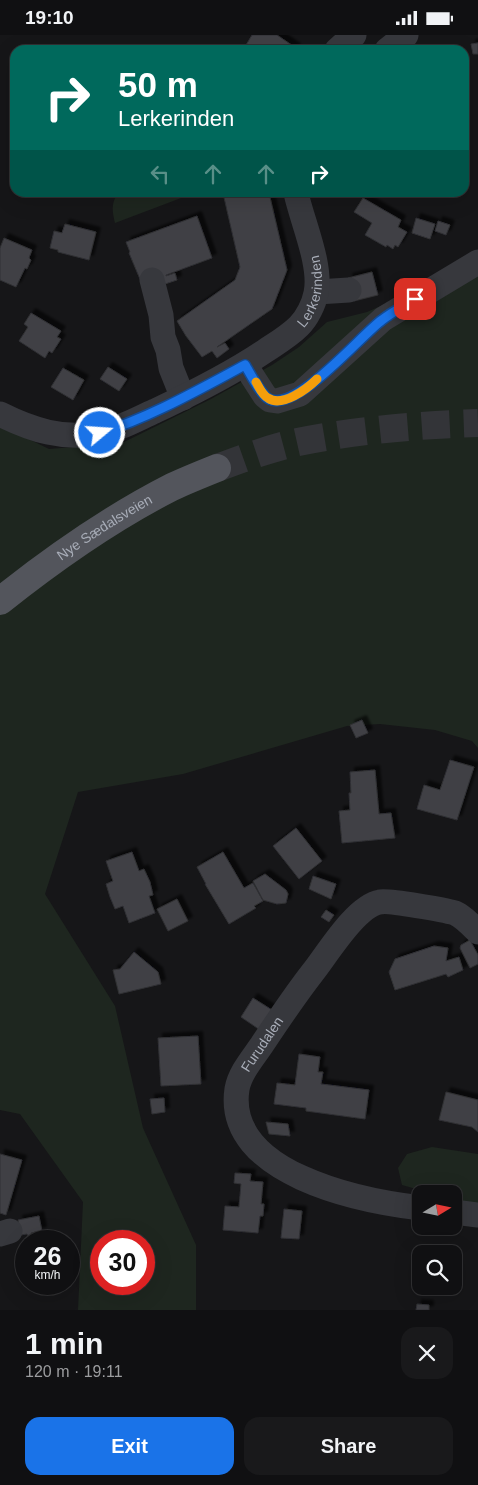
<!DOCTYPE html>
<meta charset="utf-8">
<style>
:root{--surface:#101012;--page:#19191b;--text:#f1f3f6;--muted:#9c9d9f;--line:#303032;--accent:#1a73e8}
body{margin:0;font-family:Helvetica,sans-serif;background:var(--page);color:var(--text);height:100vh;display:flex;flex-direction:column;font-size:19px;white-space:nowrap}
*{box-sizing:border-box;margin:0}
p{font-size:16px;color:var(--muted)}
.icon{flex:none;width:28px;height:28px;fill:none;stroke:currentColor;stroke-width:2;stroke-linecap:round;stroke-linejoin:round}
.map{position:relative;height:1275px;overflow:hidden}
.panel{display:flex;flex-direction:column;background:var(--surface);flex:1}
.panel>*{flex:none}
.banner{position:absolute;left:10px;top:10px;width:459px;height:152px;border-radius:15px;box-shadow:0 5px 20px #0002,0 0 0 1px var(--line);background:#00695c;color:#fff;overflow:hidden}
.needle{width:32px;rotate:80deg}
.tools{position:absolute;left:412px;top:1150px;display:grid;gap:10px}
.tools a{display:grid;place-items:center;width:50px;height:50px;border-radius:10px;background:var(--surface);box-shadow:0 5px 20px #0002,0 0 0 1px var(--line);font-size:25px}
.speed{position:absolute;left:15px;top:1195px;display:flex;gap:10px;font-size:25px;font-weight:700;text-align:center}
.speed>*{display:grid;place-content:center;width:65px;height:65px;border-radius:50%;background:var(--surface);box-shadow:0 5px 20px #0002,0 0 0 1px var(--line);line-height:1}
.speed small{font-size:12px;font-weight:400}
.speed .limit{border:8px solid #d22;background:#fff;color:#111}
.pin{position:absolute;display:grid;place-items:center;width:42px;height:42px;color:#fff;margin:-21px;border-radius:10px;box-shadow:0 2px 8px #0006}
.me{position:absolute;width:55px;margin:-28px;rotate:72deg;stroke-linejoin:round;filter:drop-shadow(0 0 4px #0008)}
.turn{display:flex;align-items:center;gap:18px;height:105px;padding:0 25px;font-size:22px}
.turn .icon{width:65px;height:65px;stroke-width:2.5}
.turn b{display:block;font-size:35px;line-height:42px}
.lanes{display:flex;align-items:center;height:48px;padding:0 25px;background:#0003;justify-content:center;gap:25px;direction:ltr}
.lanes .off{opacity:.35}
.round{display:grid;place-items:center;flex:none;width:52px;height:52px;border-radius:15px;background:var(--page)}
.headline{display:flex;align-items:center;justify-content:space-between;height:85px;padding:0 25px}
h1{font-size:30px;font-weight:700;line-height:38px}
.action{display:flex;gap:10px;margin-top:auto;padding:10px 25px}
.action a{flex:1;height:58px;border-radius:15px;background:var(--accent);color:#fff;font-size:20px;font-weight:700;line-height:58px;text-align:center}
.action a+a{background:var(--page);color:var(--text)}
.status{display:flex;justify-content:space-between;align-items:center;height:35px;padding:0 25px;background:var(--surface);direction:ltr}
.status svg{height:14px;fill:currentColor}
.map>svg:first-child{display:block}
</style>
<div class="status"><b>19:10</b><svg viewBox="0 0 49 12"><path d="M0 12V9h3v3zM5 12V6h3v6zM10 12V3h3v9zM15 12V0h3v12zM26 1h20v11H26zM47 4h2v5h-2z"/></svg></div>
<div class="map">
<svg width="478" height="1275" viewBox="0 0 478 1275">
<defs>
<filter id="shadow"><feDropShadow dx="4.5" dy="-4.5" stdDeviation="1" flood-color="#0009"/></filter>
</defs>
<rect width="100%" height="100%" fill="#161618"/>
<path fill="#1e261f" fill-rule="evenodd" d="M118 158H187L189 160 115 188C112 176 111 168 118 158Z
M478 228V713L472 706 435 695 380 689 347 691 183 739 78 757 45 859 115 971 143 1093 196 1210V1275H78L83 1167 20 1079 0 1075V390L49 414 122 408 211 364 272 330 299 312 327 287 367 277ZM101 1206H144V1249H101Z
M432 1112 478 1119V1172L454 1165V1159H434L402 1150 398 1133 407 1119Z"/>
<path fill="#404145" stroke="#303034" filter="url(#shadow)" d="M252 0H277L296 13 295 15H243Z
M478 8V19H473L471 9Z
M223 158H269L287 235 272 274 217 312 225 308 229 314 217 323 212 316 202 322 186 301 177 286 235 245 240 232Z
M363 163 401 185 398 192 407 197 398 212 395 210 393 214 387 210 386 212 365 200 372 188 354 177Z
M197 181 212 223 166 240V241L175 238 177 245 162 250 142 249 129 218 130 217 126 207Z
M416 183 435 189 430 204 412 198Z
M438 186 450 190 446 200 435 196Z
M65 189 96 197 89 225 58 217V215L50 213 54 196 62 198Z
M4 203 32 215 29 223 31 225 27 234 25 233 16 252 0 245V213Z
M372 237 378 260 354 266 348 243Z
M31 278 61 296 57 302 61 304 52 318 49 316 45 323 19 306 28 292 24 289Z
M108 332 127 344 119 356 100 344Z
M63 333 84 345 73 365 51 352Z
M362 685 368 698 356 703 350 690Z
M450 725 474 732 457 785 417 774 424 750 440 755Z
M375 735 379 779 391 778 395 803 342 808 339 776 350 775 349 758H351L350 737Z
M296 793 322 826 299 844 273 811Z
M132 817 139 836 144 834 150 847 153 860 149 861 155 878 129 888 123 871 115 874 110 862 106 849 113 846 106 826Z
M223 817 244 853 253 848 263 866 254 871 256 873 229 889 205 849H206L197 832Z
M265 839 286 855 288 859 286 868 277 869 263 865 253 846Z
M313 841 336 849 331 864 309 854Z
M177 864 188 886 168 896 157 874Z
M326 875 334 880 329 887 321 882Z
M470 905 478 920V929L470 933 460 913 461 910Z
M434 911 448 913 446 926 459 922 463 935 448 942 446 939 395 955 389 937 395 924Z
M134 917 158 937 161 949 119 959 113 935 120 934Z
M253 963 272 975 260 995 241 982Z
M198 1001 201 1049 161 1051 158 1003Z
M299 1019 320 1022 318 1037H323L321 1049 369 1055 365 1084 306 1076V1073L274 1069 277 1048 295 1050Z
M446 1057 478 1065V1097L472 1092 439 1085Z
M164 1063 165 1077 152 1079 150 1064Z
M266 1087 288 1089 290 1101 269 1099Z
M0 1119 22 1125 6 1180 0 1178Z
M235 1138 251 1139 250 1146 263 1147 261 1169H264L263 1181H260L258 1198 223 1195 225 1171 239 1172 241 1149 234 1148Z
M284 1174 302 1176 299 1204 281 1203Z
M39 1181 42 1196 31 1198 32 1201H28L27 1199 21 1200 18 1185Z
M417 1269 429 1270V1275H416Z"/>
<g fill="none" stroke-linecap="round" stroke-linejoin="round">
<path stroke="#333438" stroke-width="28" stroke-dasharray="28 14" stroke-linecap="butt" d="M217 433C244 423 271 413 298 407 357 395 418 390 478 388"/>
<g stroke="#37383d" stroke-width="25">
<path d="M337 15 354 0"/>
<path d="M387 15 406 0"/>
<path d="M152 245 161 280 163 302 168 315 171 333 183 363"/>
<path d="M317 257 349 255"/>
<path d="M245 330 265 361 270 365 277 366 300 359 383 284 478 227"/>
<path id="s1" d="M0 379C32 395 63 405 99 398 118 395 137 384 155 376 193 358 231 339 265 316 277 308 289 301 299 291 307 283 314 269 316 258 322 230 302 186 296 158"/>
<path id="s2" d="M421 1173C361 1166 224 1139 237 1054 240 1037 254 1022 263 1008 279 984 295 960 313 937 328 918 356 871 380 867 388 865 445 875 455 878 464 882 471 890 478 897"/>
<path d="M454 1177 478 1180"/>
<path d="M0 1199 10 1196"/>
</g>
<path stroke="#53555c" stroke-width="28" id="s3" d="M0 566C54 523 111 483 172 452 187 445 202 439 217 433"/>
</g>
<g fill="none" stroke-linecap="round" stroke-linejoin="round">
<g stroke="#114b97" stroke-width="12">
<path id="route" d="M100 398C151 382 198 355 245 330 250 338 261 360 269 364 296 378 361 300 382 285 392 277 404 271 415 264"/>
</g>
<use href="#route" stroke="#1a73e8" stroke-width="9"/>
<path stroke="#f59e0b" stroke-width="9" d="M256 347C259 352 262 360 268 363 282 373 307 354 317 344"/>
</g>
<g text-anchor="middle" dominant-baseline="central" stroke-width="4.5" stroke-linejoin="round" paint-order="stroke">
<g font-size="14" fill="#a8adb8" stroke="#111113">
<text stroke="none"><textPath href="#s1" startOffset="369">Lerkerinden</textPath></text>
<text stroke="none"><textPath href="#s3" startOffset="128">Nye Sædalsveien</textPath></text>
<text stroke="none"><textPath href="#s2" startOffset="294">Furudalen</textPath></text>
</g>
</g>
</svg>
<div class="tools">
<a><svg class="needle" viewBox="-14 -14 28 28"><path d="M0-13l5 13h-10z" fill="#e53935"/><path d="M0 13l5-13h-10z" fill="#9c9d9f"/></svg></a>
<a><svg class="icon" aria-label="search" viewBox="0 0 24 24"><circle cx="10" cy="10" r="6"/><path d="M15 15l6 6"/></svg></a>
</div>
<div class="speed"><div>26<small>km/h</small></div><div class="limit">30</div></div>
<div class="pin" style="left:415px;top:264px;background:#d93025"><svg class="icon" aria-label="arrive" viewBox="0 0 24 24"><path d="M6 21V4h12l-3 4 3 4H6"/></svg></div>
<svg class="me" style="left:100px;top:398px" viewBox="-20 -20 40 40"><circle r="17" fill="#1a73e8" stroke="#fff" stroke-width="3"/><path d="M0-11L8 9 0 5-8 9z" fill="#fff"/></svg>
<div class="banner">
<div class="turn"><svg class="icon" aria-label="right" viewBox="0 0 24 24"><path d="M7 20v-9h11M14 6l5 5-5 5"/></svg><div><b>50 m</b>Lerkerinden</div></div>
<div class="lanes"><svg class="icon off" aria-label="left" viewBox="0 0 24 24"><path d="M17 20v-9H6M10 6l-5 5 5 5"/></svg><svg class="icon off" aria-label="ahead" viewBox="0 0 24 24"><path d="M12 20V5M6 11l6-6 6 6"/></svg><svg class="icon off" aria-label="ahead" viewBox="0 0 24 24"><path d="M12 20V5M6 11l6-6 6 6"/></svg><svg class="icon" aria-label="right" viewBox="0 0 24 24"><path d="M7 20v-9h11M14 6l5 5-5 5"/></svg></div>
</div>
</div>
<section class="panel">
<div class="headline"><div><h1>1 min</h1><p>120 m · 19:11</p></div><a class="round"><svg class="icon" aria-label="close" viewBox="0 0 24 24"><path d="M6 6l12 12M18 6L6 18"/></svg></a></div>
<div class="action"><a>Exit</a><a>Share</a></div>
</section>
